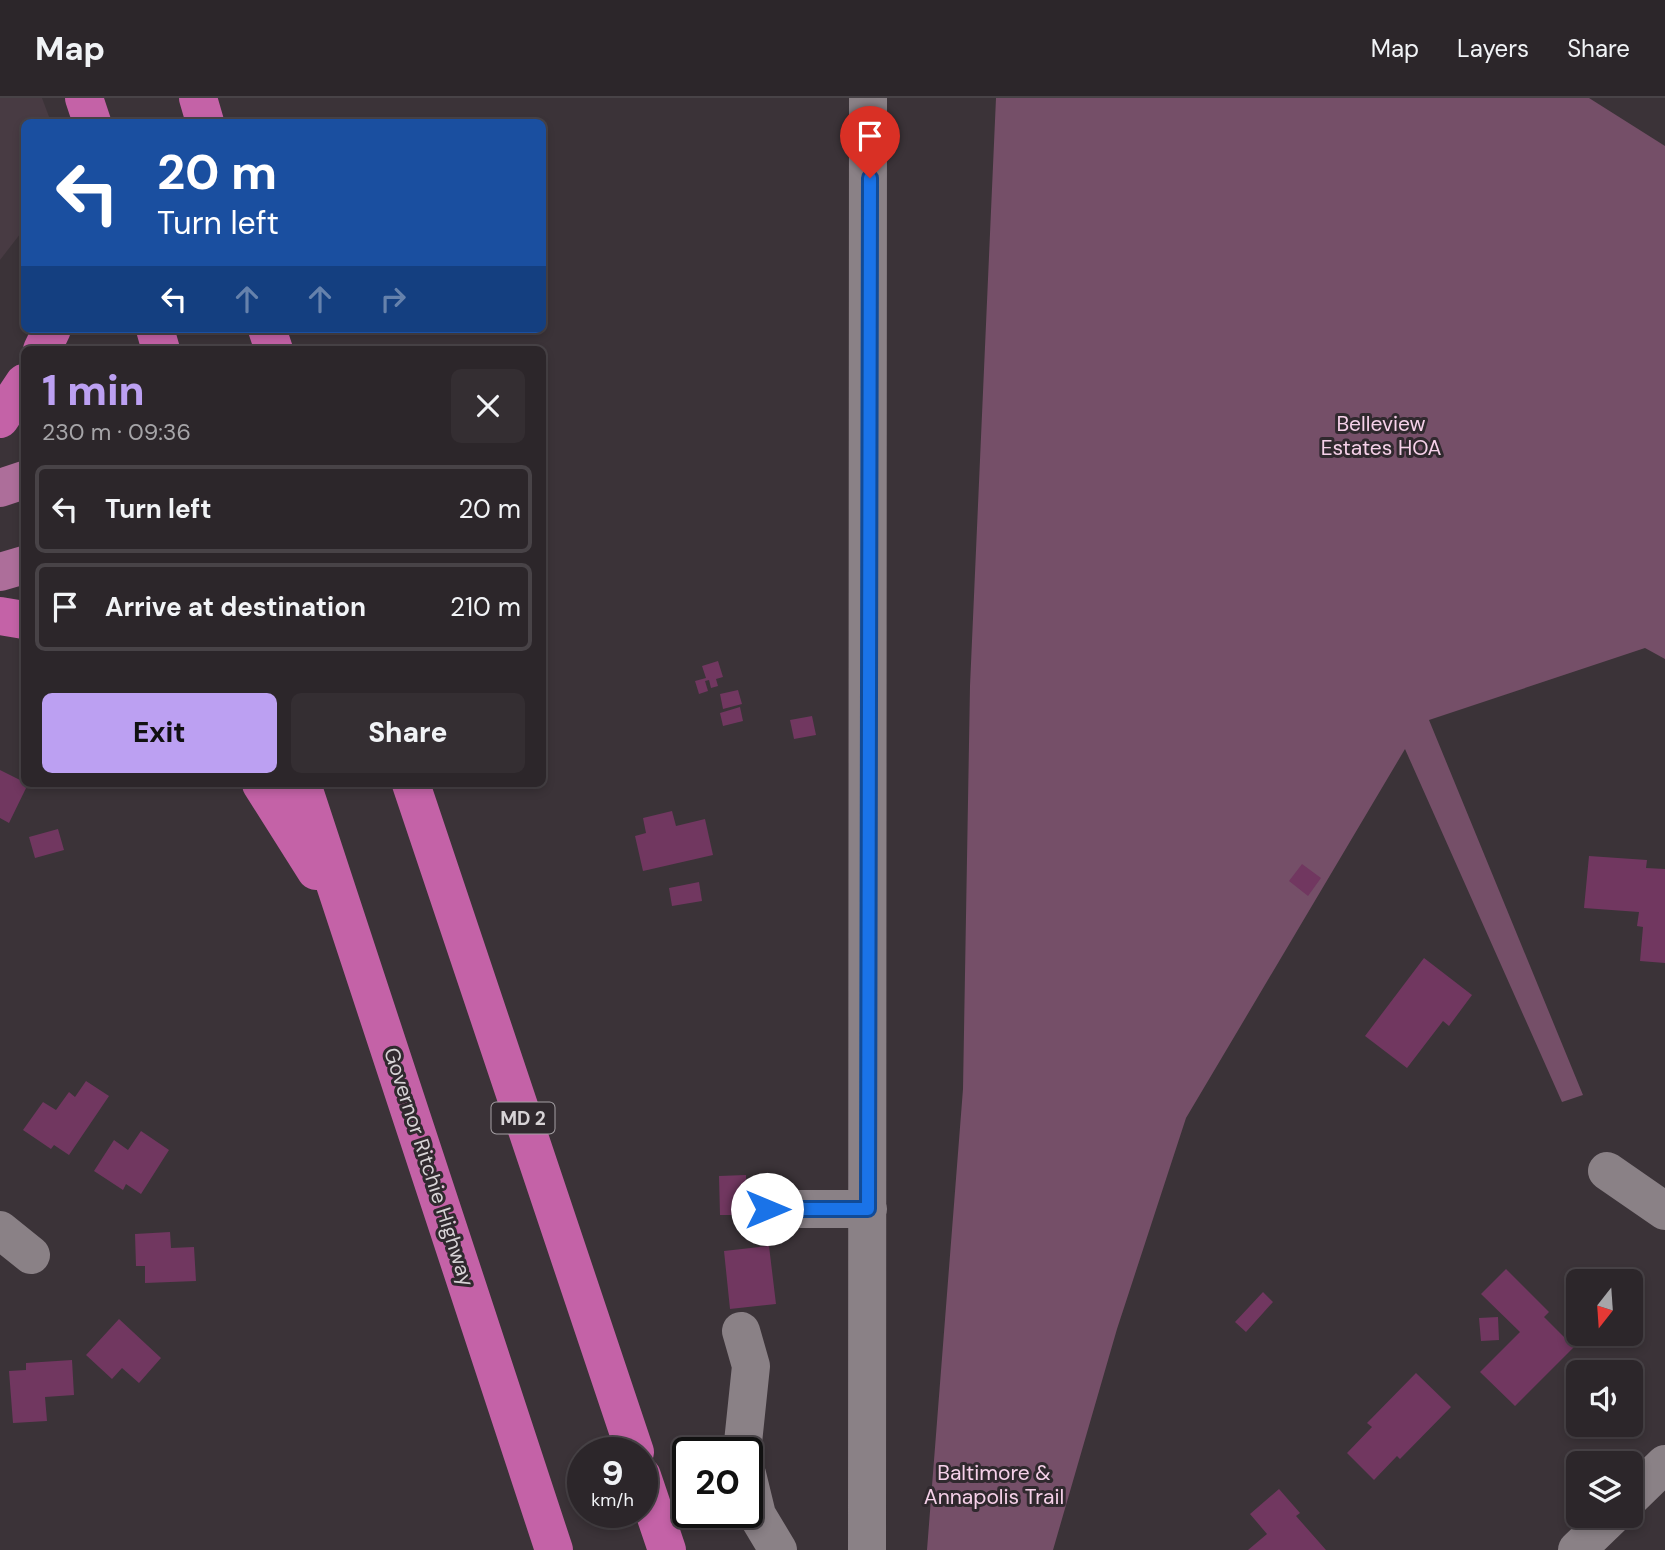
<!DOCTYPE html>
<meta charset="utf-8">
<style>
:root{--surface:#2c262a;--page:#342e32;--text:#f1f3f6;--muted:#a6a5a8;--line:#484347;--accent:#bca0f2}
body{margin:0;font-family:"DM Sans",sans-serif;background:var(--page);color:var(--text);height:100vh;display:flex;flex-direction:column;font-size:26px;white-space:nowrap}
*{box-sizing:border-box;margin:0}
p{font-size:23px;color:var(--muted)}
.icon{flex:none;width:38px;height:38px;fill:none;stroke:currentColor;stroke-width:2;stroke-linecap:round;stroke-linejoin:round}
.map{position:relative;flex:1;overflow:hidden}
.details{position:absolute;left:21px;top:248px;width:525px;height:441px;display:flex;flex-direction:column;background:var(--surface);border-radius:10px;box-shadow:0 4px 10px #0003,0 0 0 2px var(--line)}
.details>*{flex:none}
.top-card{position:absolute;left:21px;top:21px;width:525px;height:214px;border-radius:10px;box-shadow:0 4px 10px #0003,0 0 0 2px var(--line);background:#1a4fa0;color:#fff;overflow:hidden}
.needle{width:46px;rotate:197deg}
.tools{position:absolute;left:1566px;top:1171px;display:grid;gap:14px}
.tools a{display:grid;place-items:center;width:77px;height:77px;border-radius:10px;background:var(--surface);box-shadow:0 4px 10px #0003,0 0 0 2px var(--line);font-size:35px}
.speed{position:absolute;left:567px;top:1339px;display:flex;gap:14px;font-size:35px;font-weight:700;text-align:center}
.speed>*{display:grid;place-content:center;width:91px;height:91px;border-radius:50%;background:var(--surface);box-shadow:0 4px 10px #0003,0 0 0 2px var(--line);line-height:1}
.speed small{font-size:18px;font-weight:400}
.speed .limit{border:4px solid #111;border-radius:10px;background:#fff;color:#111}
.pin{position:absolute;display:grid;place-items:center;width:60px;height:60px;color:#fff;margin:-72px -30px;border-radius:50% 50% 50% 0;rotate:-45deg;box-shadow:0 0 7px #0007}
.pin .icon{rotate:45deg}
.me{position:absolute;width:77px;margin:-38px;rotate:90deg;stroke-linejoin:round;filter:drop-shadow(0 0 5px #0008)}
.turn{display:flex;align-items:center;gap:24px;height:147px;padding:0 21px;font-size:32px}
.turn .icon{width:91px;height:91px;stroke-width:2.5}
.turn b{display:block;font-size:49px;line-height:60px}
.lanes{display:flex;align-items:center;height:66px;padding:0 21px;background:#0003;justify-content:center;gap:35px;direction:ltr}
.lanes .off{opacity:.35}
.round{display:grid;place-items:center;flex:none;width:74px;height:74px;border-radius:10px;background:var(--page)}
.headline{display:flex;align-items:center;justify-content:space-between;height:119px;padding:0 21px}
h1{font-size:42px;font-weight:800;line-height:52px;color:var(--accent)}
.action{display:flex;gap:14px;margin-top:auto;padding:14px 21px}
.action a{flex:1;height:80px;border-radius:10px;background:var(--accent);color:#111;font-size:28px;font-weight:800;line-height:80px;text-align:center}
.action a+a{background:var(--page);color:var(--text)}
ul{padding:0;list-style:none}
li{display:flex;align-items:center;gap:21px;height:88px;margin:0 14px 10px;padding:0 7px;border:4px solid var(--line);border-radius:10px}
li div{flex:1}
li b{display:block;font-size:26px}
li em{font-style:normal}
header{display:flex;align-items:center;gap:42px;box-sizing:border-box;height:98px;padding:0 35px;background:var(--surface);border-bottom:2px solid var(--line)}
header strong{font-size:33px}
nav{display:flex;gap:38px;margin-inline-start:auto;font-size:24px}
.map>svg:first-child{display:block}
</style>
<header>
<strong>Map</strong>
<nav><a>Map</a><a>Layers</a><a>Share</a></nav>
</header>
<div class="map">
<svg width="1665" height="1452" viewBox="0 0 1665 1452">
<rect width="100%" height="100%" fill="#3b3338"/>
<path fill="#483b43" d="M0 0H42L51 24H24V131L0 162Z"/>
<path fill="#754f68" d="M996 0H1589L1665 48V561L1645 550 1429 622 1583 997 1562 1004 1405 651 1186 1020 1117 1231 1053 1452H927L963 991 970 588Z"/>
<path fill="#713760" d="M718 563 723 579 716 581 718 588 711 590 709 582 705 583 708 593 699 596 695 583 706 580 702 568Z
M738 592 742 606 723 611 720 596Z
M740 609 743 623 723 628 720 615Z
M812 618 816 637 794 641 790 622Z
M0 672 28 686 9 725 0 720Z
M672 713 676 728 705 721 713 757 643 773 635 738 646 735 643 720Z
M58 731 64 752 35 760 29 739Z
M1589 758 1647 762 1646 770 1665 771V865L1640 863 1643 829 1637 828 1639 814 1584 810Z
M1302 766 1321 780 1308 798 1289 783Z
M699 784 702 803 672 808 669 790Z
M1424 860 1472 897 1449 928 1443 923 1407 970 1365 938Z
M86 983 109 998 69 1057 54 1047 51 1051 23 1032 43 1004 56 1012 69 994 75 999Z
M141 1033 169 1052 141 1096 126 1086 123 1092 94 1073 114 1042 128 1052Z
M746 1077V1091H754L755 1117H720L719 1078Z
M170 1134 171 1150 194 1149 196 1183 145 1185V1168H136L135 1136Z
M769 1148 776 1206 730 1211 724 1153Z
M1506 1171 1549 1214 1544 1219 1574 1249 1515 1308 1480 1274 1520 1234 1481 1196Z
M1263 1194 1273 1204 1246 1234 1235 1224Z
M1498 1219 1499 1242 1481 1243 1479 1220Z
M119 1221 161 1260 139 1285 122 1270 112 1281 86 1257Z
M72 1262 74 1297 45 1299 47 1323 13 1325 9 1273 26 1272V1265Z
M1416 1275 1451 1309 1400 1361 1397 1358 1374 1382 1347 1355 1372 1329 1367 1325Z
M1279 1391 1300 1415 1296 1418 1326 1452H1248L1267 1436 1250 1416Z"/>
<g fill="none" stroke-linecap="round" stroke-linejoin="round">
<path stroke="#8a8186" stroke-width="38" d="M1607 1073 1665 1113
M767 1111H868
M0 1132 31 1157
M741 1233 751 1268 742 1354
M747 1376 757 1417 778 1452
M1631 1399 1665 1366
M867 1452 868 0
M1577 1452 1612 1418"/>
<path stroke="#ad6e9a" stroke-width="38" d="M0 390 24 382
M0 474 24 467"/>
<path stroke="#c462a7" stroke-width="38" d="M84 0 92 24
M198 0 205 24
M155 231 161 252
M267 231 274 252
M42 252 52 231
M0 321 24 285
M0 518 24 522
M261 686 316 773
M302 686 554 1452
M411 686 635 1354
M642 1378 667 1452"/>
</g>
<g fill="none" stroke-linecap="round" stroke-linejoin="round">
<g stroke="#114b97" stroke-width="18">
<path id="route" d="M767 1111H868L870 80"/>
</g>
<use href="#route" stroke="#1a73e8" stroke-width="12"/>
</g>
<g text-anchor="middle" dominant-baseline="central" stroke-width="6" stroke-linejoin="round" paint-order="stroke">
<rect fill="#30292e" stroke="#a5a0a4" stroke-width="2" x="491.5" y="1004.5" width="63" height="31" rx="5"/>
<g font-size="19" font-weight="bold" fill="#d7d3d6">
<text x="523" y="1020">MD 2</text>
</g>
<g font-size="21" fill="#f6d1e9" stroke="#30292e">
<text x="1381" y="326">Belleview<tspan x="1381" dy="24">Estates HOA</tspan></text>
<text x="994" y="1375">Baltimore &amp;<tspan x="994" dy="24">Annapolis Trail</tspan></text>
</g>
<g font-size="21" fill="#d7d3d6" stroke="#30292e">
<text transform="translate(429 1069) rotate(72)">Governor Ritchie Highway</text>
</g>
</g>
</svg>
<div class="tools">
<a><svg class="needle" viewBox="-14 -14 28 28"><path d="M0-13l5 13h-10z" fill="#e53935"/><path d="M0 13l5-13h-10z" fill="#a6a5a8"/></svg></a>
<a><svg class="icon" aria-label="sound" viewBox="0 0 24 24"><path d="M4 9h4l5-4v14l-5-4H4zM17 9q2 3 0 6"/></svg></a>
<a><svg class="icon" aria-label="layers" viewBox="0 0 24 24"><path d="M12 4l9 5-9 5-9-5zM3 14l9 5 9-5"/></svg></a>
</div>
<div class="speed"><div>9<small>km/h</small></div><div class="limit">20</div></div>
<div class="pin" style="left:870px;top:80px;background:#d93025"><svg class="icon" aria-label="arrive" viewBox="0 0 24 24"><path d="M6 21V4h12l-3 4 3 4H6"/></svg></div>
<svg class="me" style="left:767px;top:1111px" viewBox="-20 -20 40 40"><circle r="19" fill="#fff"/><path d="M0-13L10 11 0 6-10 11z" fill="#1a73e8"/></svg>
<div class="top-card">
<div class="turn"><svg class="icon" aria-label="left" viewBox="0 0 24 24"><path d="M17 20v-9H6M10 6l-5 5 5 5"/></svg><div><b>20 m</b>Turn left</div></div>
<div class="lanes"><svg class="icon" aria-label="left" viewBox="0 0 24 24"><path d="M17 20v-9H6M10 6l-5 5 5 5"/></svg><svg class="icon off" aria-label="ahead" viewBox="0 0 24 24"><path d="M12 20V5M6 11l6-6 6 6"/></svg><svg class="icon off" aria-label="ahead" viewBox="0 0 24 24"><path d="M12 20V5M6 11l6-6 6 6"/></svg><svg class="icon off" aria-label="right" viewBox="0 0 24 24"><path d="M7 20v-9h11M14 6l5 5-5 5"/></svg></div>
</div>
<section class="details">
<div class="headline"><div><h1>1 min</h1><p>230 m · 09:36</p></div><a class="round"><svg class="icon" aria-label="close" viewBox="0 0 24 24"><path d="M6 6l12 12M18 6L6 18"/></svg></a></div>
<ul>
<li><svg class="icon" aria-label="left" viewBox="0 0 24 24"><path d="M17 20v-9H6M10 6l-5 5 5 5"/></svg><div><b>Turn left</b></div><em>20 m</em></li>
<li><svg class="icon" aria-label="arrive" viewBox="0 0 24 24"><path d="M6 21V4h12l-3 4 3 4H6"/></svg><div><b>Arrive at destination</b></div><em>210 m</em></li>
</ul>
<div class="action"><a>Exit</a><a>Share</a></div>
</section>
</div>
